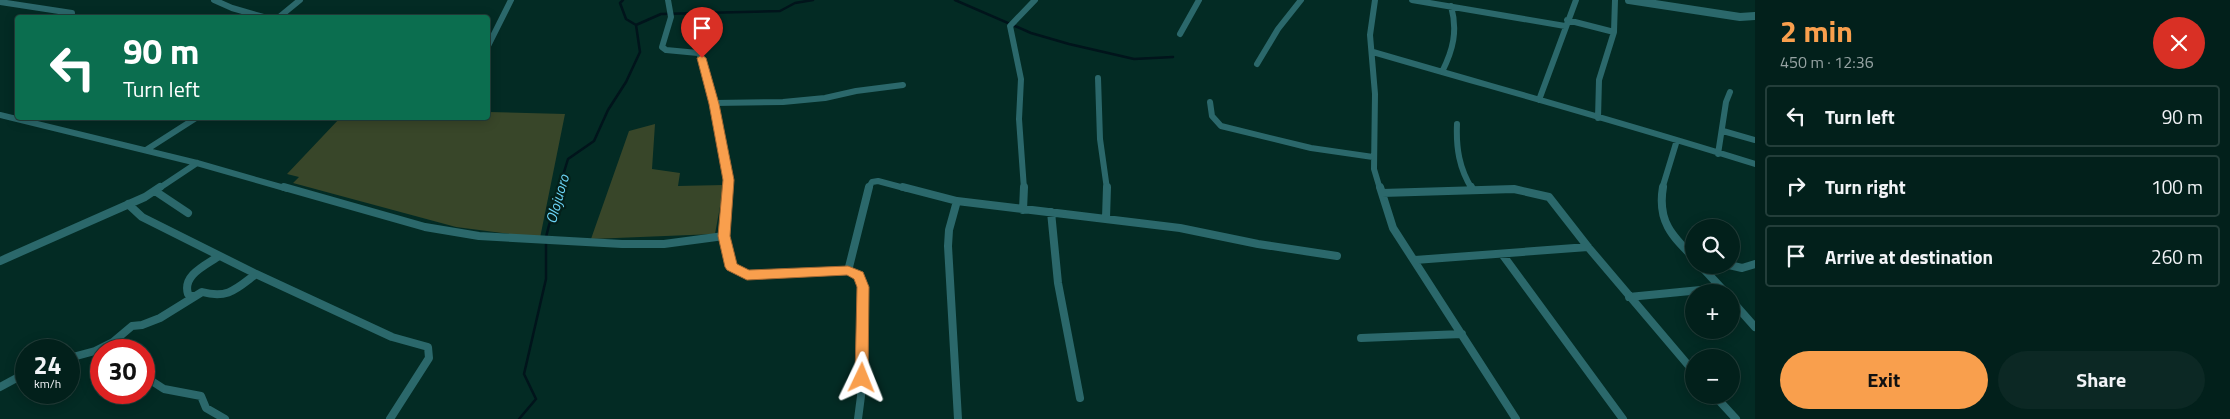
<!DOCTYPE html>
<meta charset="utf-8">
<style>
:root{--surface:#02201b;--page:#0c2824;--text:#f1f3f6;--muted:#96a3a3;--line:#233e3a;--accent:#f99f4d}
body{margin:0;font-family:"Titillium Web",sans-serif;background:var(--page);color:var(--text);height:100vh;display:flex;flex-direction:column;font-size:19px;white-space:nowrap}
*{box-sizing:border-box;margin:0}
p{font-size:16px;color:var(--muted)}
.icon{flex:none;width:28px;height:28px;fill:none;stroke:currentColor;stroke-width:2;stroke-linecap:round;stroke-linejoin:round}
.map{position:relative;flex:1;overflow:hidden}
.details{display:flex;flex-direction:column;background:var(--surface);width:475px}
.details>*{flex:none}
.guide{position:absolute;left:15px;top:15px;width:475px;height:105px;border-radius:5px;box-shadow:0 2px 12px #0003,0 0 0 1px var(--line);background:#0b6e4f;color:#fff;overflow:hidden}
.buttons{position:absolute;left:1685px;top:219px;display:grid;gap:10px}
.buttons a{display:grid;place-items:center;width:55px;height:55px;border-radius:50%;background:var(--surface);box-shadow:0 2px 12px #0003,0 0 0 1px var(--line);font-size:25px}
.speed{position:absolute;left:15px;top:339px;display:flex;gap:10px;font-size:25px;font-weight:700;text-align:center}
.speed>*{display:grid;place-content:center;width:65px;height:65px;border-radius:50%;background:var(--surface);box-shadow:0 2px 12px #0003,0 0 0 1px var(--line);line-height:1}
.speed small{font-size:12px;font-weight:400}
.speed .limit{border:8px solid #d22;background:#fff;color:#111}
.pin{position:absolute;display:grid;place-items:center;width:42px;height:42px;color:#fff;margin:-51px -21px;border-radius:50% 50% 50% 0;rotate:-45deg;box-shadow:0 0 5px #0007}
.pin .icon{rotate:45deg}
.me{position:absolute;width:55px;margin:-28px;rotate:2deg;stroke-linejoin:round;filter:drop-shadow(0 0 4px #0008)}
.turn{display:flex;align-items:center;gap:18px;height:105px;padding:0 25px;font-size:22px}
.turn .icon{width:65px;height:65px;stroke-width:2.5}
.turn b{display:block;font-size:35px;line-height:42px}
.round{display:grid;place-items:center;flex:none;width:52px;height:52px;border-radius:26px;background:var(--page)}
.summary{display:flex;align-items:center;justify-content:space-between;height:85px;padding:0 25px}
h1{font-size:30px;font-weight:700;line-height:38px;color:var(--accent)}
.action{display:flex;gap:10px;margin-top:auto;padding:10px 25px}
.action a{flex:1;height:58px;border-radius:30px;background:var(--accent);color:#111;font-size:20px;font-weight:700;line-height:58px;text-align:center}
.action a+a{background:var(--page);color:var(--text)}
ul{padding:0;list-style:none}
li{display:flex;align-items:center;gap:15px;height:62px;margin:0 10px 8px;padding:0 15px;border:2px solid var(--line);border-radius:5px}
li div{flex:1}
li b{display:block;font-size:19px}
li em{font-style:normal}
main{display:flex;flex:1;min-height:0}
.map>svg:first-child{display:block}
</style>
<main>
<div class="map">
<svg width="1755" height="419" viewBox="0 0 1755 419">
<rect width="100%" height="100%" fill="#032b24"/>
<path fill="#384629" d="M488 112 565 114 540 238 456 227 293 183 299 177 287 174 340 118H488Z
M655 124 652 169 680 173 678 186 724 185 715 234 591 239 629 131Z"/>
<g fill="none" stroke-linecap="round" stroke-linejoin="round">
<path stroke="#01141b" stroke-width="2.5" d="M955 0 1031 33 1069 44 1134 59 1173 57
M636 25 661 14 780 11 795 3 813 0
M519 419 536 399 524 374 546 279V237L556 198 568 159 594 141 608 110 626 82 640 52 636 25 626 19 620 3 623 0"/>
<path stroke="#2b686b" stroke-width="6" d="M214 0 232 8 267 18
M668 0 671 17 662 47 666 50 698 53 702 58 714 103 729 180 728 189
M1375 0 1370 35 1375 94 1374 169 1380 189
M1412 0 1565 26
M0 2 72 13
M278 18 300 0
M1567 20 1614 32
M1180 34 1199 0
M488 46 511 0
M1373 52C1500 89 1628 124 1755 164
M1257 64 1278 29 1301 0
M1442 72C1453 50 1458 31 1451 6
M1098 78 1100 139 1107 189
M1539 100 1576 0
M1210 102 1212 116 1221 126 1311 148 1373 157
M714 103 783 102 825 98 856 91 903 85
M0 115 197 163 288 189
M1598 118 1599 80 1614 32 1615 0
M1457 124C1456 148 1459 168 1472 189
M1723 131 1755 140
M146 150 196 118
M1718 154 1726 102 1730 92
M158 189 197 163
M868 189 872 182 878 181 908 189
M1024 189 1019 119 1021 79 1010 26 1035 0
M1662 189 1677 140"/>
<path stroke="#2b686b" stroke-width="8" d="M284 187 425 227 479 236 622 244H664L724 236
M728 187 724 236 731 267 747 275 848 271 859 276 863 282 861 396 858 419
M903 187 957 201 1180 228 1258 244 1337 256
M1380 187 1393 228 1516 419
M1471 187 1472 189
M1663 187C1657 221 1672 236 1694 258
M155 191 188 213
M1382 193 1514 189 1549 197 1588 247 1694 372
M957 201 949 230 948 246 958 419
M128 204 142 217 256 274 392 337 428 347 429 358 390 419
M1023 210 1024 187
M1051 212 1058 283 1080 398
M1106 218 1107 187
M1502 254 1623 419
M1415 260 1588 247
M0 261 145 197 160 187
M1700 265 1725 292
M1729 265 1742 268 1755 264
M848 271 869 187
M193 296 188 294C182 275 206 265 219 256
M1629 297 1721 288
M1731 300 1755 327
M1361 338 1462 334
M69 358 95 351 113 342 132 326 142 325 160 318 202 292C228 299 236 289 256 274
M144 376 164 389 201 396 206 408 225 419
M0 387 26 373
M1714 395 1736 419"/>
<path stroke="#2b686b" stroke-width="8" d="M1629 0 1740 17 1755 16"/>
</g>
<path fill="#f99f4d" stroke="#a26732" d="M702 55 706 58 719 104 734 180 730 236 737 264 749 270 848 266 863 272 869 287 868 378 867 382 862 383 857 382 855 378 857 287 854 279 847 275 747 280 727 270 725 267 718 236 723 180 709 104 697 58Z"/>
<g text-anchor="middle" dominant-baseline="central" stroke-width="4.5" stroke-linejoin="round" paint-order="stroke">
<g font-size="15" font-style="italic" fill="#6dd6f9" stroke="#04201a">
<text transform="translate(557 199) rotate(-74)">Olojuoro</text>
</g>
</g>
</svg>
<div class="buttons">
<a><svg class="icon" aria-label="search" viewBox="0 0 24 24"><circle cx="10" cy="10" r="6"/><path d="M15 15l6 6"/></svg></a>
<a>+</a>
<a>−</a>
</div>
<div class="speed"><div>24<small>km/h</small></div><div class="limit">30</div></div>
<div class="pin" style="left:702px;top:58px;background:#d93025"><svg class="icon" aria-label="arrive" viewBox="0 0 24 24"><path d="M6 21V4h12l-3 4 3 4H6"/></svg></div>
<svg class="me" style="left:862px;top:378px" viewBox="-20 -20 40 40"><path d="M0-17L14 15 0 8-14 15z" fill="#f99f4d" stroke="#fff" stroke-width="4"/></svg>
<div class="guide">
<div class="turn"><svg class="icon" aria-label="left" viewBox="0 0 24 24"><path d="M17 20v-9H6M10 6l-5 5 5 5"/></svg><div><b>90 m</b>Turn left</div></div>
</div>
</div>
<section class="details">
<div class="summary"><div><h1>2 min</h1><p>450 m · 12:36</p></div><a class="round" style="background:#d93025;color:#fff"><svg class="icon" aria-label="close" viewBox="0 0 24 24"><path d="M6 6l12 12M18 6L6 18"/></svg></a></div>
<ul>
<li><svg class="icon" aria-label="left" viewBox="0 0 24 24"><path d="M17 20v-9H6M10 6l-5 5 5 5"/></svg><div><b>Turn left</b></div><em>90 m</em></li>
<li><svg class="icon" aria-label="right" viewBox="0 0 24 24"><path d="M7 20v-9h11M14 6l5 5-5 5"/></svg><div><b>Turn right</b></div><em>100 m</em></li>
<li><svg class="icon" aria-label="arrive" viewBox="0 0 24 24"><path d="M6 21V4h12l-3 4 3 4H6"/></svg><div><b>Arrive at destination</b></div><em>260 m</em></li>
</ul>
<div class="action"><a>Exit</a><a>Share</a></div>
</section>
</main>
